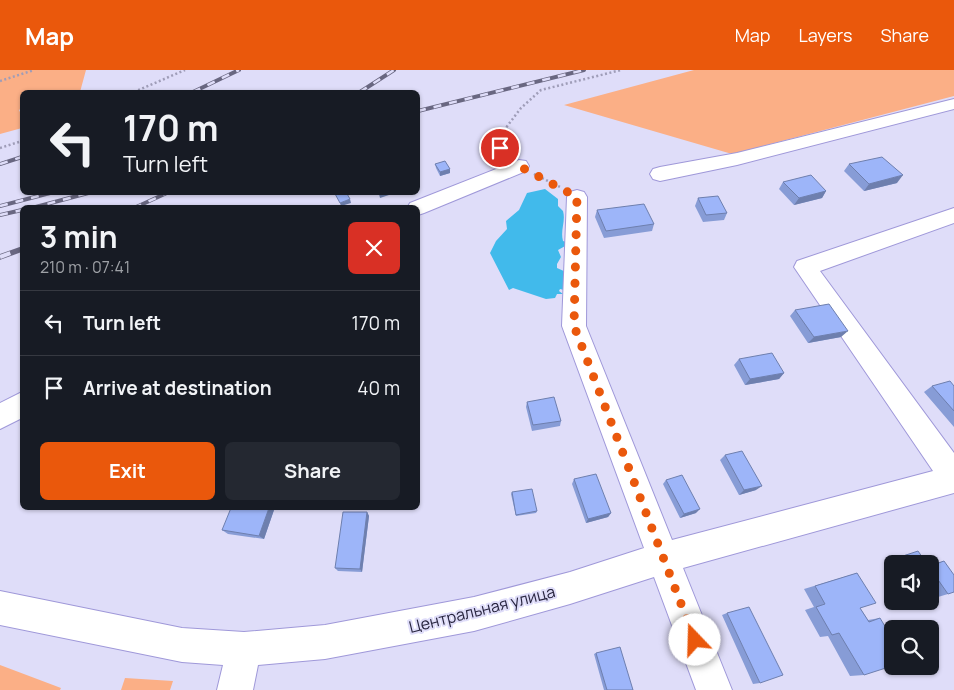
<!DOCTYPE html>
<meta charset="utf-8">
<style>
:root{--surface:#171b24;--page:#242831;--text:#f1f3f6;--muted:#9ea1a6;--line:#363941;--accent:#ea580c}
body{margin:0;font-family:Manrope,sans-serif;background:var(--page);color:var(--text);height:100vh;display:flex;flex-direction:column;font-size:19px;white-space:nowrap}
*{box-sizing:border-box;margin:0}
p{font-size:16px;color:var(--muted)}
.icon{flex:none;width:28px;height:28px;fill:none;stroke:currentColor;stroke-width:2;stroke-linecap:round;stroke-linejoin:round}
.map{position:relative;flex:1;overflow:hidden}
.panel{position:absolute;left:20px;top:135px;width:400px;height:305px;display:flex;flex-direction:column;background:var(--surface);border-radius:8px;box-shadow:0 1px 4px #0004}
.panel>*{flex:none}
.banner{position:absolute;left:20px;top:20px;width:400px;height:105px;border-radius:8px;box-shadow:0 1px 4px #0004;background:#171b24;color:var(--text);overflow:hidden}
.buttons{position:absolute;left:884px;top:485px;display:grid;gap:10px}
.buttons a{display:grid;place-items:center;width:55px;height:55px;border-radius:8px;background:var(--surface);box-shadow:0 1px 4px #0004;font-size:25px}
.pin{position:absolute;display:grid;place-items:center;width:42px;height:42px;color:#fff;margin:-21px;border:2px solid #fff;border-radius:50%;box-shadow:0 1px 5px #0007}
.me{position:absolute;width:55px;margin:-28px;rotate:339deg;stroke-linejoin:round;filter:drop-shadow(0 0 4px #0008)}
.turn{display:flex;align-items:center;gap:18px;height:105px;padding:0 20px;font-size:22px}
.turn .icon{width:65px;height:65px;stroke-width:2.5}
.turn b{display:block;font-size:35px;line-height:42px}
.round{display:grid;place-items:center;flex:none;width:52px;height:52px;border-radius:8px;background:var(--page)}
.head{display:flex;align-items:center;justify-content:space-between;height:85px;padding:0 20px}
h1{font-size:30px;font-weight:700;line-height:38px}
.cta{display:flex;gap:10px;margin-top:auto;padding:10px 20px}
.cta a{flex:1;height:58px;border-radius:8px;background:var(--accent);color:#fff;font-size:20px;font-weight:700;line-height:58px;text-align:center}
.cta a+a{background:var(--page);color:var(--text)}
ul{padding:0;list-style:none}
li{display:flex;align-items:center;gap:15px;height:65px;padding:0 20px;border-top:1px solid var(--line)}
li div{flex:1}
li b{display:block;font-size:19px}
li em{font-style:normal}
header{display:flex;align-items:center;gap:30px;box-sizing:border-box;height:70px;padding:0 25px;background:var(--accent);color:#fff}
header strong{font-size:24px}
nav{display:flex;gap:28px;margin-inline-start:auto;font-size:18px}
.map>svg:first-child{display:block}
</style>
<header>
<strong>Map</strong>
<nav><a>Map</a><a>Layers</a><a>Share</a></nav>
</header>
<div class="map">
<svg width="954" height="620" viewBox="0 0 954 620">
<rect width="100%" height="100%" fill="#dfddf9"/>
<path fill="#fbaf86" d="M0 0H86L80 22H22V38L19 40 22 46V58L0 64Z
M694 0H954V26L732 84 564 35Z
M0 595 61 618 60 620H0Z
M125 608 173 611 170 620H121Z"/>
<path fill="#41baeb" d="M545 119 558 129V136L563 141C566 151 560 160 563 171L566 172 567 175 558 180 561 187 557 194V198L566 202 564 220 560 219 559 221 563 224H557L555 228 546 229 513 218 509 220 490 183 496 171 507 159 506 151 519 140 527 123Z"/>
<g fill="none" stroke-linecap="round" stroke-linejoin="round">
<g stroke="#9f98d9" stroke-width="2">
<path id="minor" d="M954 29V39L737 95 660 111 653 109 650 104 653 99 660 97 737 83Z
M519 90 526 91 529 96 526 101 424 143 418 145V138H407L410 133Z
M577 120 584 122 587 127 586 256 672 470 933 401 794 197 797 191 954 138V153L820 201 954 383V423L683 498 732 620H696L654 507 570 534 474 561 325 589 258 595 253 620H217L223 595 182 592 0 555V521L182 558 244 562 325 555 474 527 570 502 644 478 562 256 567 127 570 122Z
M22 322V348L0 359V333Z"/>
</g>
<path stroke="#9f9db8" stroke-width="2.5" stroke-dasharray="2 2.5" stroke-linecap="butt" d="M0 11 34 0
M134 22 185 0
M0 78 22 71
M507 84 500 79 505 59 521 38 541 20 621 0
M534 104 562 118"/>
<use href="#minor" fill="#fff" fill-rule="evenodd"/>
<g stroke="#696781" stroke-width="4">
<path id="rail-far1" d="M193 22 239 0
M360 22 394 0
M418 41 584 0
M0 94 22 87
M0 136 54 122
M32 138 92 122
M134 138 169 122
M0 145 22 140"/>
</g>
<g stroke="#696781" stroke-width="5.5">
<path id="rail" d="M0 187 22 179"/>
</g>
<use href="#rail-far1" stroke="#dfddf9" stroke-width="2.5" stroke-dasharray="8" stroke-linecap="butt"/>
<use href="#rail" stroke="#dfddf9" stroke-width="4" stroke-dasharray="11" stroke-linecap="butt"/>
</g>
<path fill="#879cd6" d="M435 94 450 99V103L440 106 436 98Z
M849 94 897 113 864 121 844 101Z
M783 112 826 121 822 128 794 135 779 119Z
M698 128 727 143 724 150 703 152 695 136Z
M597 140 654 154 652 161 604 168 595 147Z
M795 240 841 267 808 273 790 246Z
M739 289 784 303 779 309 745 315 734 295Z
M932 316H954V357L924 322Z
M527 332 561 351 560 356 532 361 526 337Z
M725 385 756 420 739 425 720 390Z
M574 409 611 443 608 447 586 453 572 414Z
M666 410 696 443 680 448 663 414Z
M512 422 537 441 536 443 516 446 511 424Z
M274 440 264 469 228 464 222 460Z
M367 442 369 446 362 502 338 501 335 498Z
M908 484 927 494H894L891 490Z
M944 491 948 524 938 527 930 515V495Z
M857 503 860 538 868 550 880 548 864 605 850 606 828 566 820 567 805 540 814 537 804 519Z
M727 543 760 613 753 614 722 545Z
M596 583 633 620H604L594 584Z"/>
<path fill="#6e7fae" d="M450 99V103L440 106V102Z
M903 105 897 113 864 121 869 114Z
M826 121 822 128 794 135 799 128Z
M384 122H392V124L380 128 379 124Z
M350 129 351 133 341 136 340 133Z
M848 261 841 267 808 273 814 267Z
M784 303 779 309 745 315 750 309Z
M762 416 756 420 739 425 744 420Z
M269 438H271L274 440 264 469 259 466Z
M700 439 696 443 680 448 684 444Z
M367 442 369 446 362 502 360 499Z
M611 443 608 447 586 453 588 449Z"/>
<path fill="#9db5f9" stroke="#6e7fae" d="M882 87 903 105 869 114 849 94Z
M445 91 450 99 440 102 435 94Z
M811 105 826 121 799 128 783 112Z
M334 122H346L350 129 340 133Z
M718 126 727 143 706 145 698 128Z
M644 134 654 154 606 161 597 140Z
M829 234 848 261 814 267 795 240Z
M772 283 784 303 750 309 739 289Z
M950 311 954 316V341L932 316Z
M554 327 561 351 533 355 527 332Z
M742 381 762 416 744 420 725 385Z
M596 404 611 443 588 449 574 409Z
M682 405 700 439 684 444 666 410Z
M532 419 537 441 516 445 512 422Z
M231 438H269L259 466 222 460Z
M343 442H367L360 499 335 498Z
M918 481 927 494H905L900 487Z
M944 491 954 505V522L948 524 934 504 930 505V496Z
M857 503 876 533 860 538 869 552 880 548 892 568V596L864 605 839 563 832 565 816 537 825 534 815 516Z
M749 537 783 605 760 613 727 543Z
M620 577 633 620H607L596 583Z"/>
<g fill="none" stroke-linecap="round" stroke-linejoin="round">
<path stroke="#ea580c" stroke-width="9" stroke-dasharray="0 16.2" d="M500 78 519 96 577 127 574 256 695 570"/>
</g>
<g text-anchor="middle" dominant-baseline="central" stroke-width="4" stroke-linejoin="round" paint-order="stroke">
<g font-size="16" fill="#28253f" stroke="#dfddf9">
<text transform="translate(482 539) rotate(-14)">Центральная улица</text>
</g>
</g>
</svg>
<div class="buttons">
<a><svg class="icon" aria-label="sound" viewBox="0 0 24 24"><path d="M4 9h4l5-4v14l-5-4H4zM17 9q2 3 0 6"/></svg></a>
<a><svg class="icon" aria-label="search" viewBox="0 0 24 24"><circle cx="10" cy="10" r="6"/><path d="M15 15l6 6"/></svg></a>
</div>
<div class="pin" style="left:500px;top:78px;background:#d93025"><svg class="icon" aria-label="arrive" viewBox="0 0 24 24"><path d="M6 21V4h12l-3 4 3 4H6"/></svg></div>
<svg class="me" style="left:695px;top:570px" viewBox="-20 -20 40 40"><circle r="19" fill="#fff"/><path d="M0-13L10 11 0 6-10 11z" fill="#ea580c"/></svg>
<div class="banner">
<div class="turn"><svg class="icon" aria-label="left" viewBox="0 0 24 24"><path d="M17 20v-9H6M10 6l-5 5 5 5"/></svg><div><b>170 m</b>Turn left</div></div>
</div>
<section class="panel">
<div class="head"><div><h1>3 min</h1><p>210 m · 07:41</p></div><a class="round" style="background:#d93025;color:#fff"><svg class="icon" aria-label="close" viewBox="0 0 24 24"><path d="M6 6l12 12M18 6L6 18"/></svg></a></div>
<ul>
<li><svg class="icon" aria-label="left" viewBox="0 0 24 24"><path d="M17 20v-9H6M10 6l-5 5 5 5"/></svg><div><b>Turn left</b></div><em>170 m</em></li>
<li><svg class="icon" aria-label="arrive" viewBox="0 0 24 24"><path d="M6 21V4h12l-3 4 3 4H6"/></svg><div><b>Arrive at destination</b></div><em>40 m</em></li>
</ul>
<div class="cta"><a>Exit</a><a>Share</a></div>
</section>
</div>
